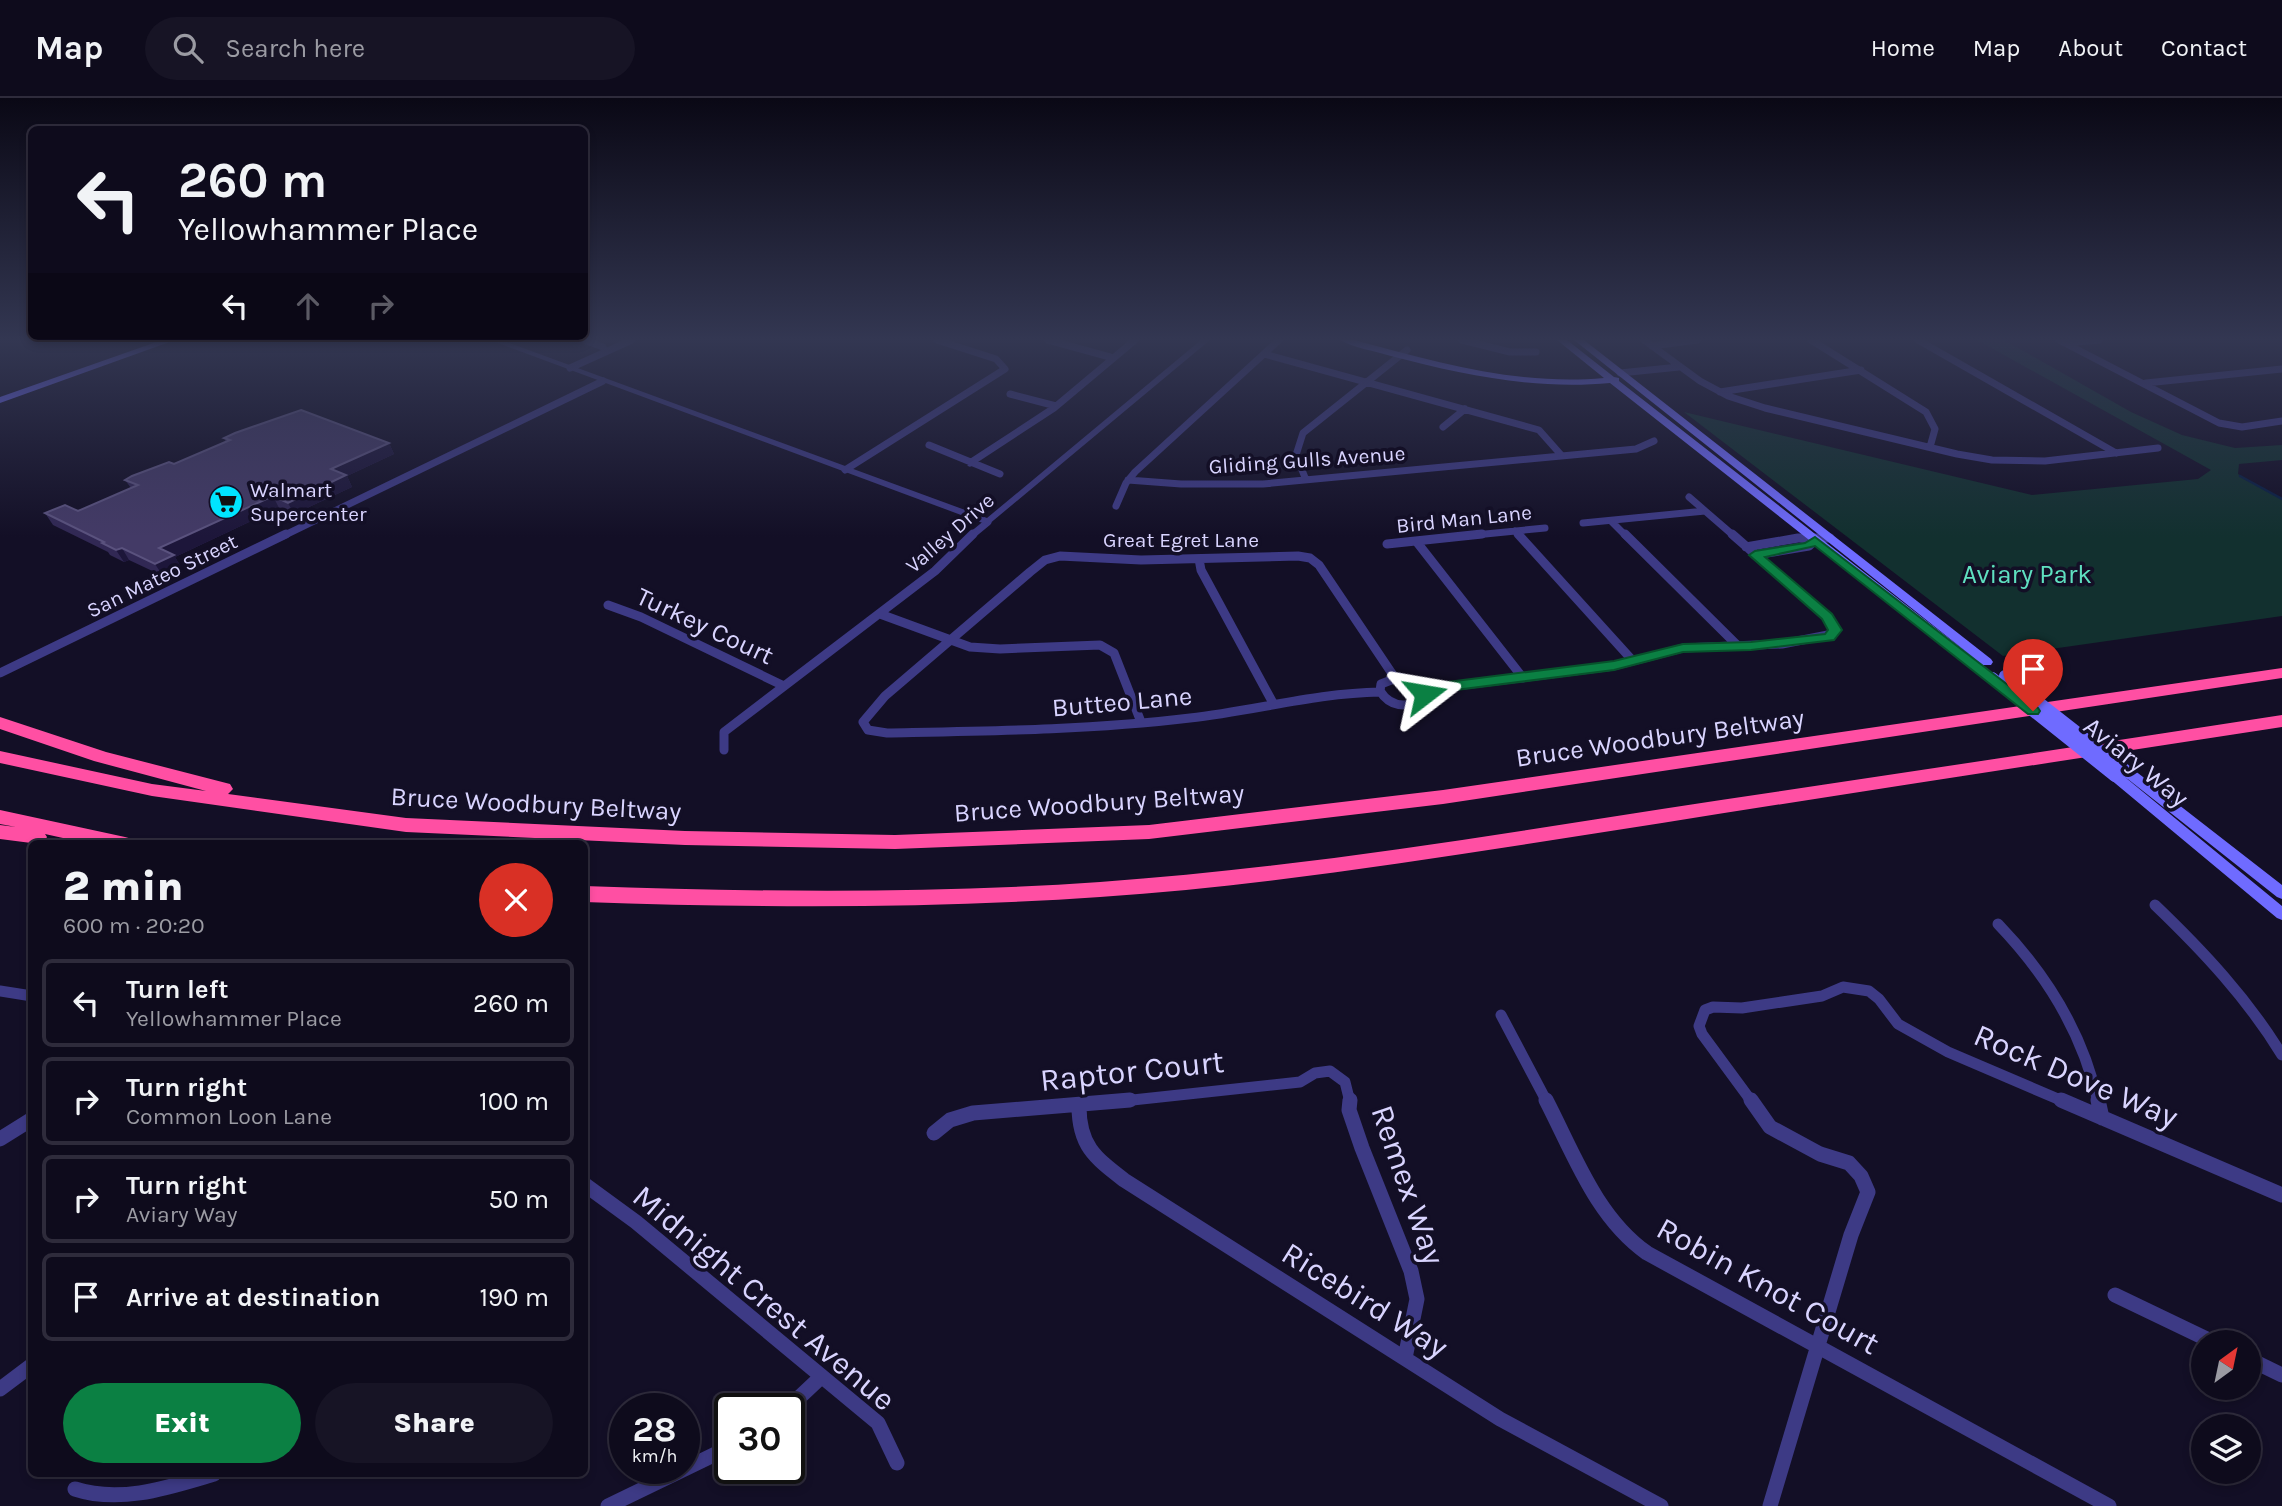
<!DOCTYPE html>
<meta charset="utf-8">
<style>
:root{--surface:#0e0b1c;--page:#171425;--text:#f1f3f6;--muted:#9b9ba3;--line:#2e2b3b;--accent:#0b8043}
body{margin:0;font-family:Karla,sans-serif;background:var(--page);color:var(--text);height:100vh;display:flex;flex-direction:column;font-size:26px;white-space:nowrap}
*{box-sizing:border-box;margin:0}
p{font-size:23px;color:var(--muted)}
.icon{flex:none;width:38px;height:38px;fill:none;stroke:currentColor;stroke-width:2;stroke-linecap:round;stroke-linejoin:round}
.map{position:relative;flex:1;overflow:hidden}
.drawer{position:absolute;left:28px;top:742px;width:560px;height:637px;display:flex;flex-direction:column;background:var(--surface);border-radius:10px;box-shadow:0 4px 10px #0003,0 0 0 2px var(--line)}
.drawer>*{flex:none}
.hud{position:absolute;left:28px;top:28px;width:560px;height:214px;border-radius:10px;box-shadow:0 4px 10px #0003,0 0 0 2px var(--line);background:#0e0b1c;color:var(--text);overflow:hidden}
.needle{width:46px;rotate:33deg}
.controls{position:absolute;left:2191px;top:1232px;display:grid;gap:14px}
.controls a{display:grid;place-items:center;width:70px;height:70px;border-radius:50%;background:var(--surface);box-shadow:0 4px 10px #0003,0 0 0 2px var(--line);font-size:35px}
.speed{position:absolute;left:609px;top:1295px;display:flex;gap:14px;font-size:35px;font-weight:700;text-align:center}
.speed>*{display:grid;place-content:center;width:91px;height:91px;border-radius:50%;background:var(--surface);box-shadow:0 4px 10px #0003,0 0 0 2px var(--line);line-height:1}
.speed small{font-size:18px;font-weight:400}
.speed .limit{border:4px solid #111;border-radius:10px;background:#fff;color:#111}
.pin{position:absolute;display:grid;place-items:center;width:60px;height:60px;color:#fff;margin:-72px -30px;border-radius:50% 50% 50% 0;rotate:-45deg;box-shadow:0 0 7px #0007}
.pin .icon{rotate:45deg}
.me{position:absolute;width:77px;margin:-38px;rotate:76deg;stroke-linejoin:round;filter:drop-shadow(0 0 5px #0008)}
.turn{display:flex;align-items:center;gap:24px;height:147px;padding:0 35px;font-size:32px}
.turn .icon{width:91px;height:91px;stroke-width:2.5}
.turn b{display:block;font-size:49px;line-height:60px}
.lanes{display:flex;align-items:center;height:66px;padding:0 35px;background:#0003;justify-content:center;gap:35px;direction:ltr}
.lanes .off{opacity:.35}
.round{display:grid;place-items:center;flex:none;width:74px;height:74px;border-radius:37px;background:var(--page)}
.summary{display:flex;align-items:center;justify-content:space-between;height:119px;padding:0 35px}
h1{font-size:42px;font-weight:800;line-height:52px}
.primary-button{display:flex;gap:14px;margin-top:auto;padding:14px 35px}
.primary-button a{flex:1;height:80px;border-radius:42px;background:var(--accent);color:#fff;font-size:28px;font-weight:800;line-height:80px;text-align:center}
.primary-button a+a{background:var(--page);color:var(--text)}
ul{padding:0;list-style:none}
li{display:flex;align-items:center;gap:21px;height:88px;margin:0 14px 10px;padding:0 21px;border:4px solid var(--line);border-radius:10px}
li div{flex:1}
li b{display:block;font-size:26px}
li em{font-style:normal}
header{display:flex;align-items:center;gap:42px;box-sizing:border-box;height:98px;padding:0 35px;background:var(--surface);border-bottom:2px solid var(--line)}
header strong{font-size:33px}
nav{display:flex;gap:38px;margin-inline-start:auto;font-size:24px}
.search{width:490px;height:63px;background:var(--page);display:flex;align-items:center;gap:18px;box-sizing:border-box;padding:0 24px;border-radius:38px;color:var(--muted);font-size:26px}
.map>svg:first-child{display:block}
</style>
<header>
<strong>Map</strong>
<div class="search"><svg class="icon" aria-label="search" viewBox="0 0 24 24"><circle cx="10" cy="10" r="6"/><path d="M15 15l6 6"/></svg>Search here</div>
<nav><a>Home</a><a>Map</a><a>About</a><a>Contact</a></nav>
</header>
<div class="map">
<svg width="2282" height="1408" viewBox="0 0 2282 1408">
<rect width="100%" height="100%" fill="#130f26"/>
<path fill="#12302f" d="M1977 242H2004L2131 314 2182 337 2235 350 2282 347V362L2239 366 2238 376 2282 401V518L2003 558 1684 314 2032 397 2198 381 2211 372Z"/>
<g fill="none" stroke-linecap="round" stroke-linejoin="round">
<path stroke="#0a1f44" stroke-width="2.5" d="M2240 378 2282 401"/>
<path stroke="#3d3a85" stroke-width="7" d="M584 242 603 249
M1048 242 1110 259
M1462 242 1510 254H1536
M1644 242 1700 283 1728 298 1765 310 1957 356 1992 362 2045 363 2158 350
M1811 242 1926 314 1935 331 1930 349
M1918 242 2116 355
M2059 242 2219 325 2242 329 2282 323
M2066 245 2099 242
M1652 248 1697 242
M1264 256 1539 332 1562 358
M570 270 632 242
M1620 275 1679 269
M2146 285 2282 271
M1720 294 1861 272
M1010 296 1056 308
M1443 329 1465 311
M929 347 1000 376
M970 365 1054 310 1135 242
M845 372 1005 271 996 261 937 242
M1128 382 1181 386H1263L1636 351 1654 343
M1306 382 1296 357 1303 335 1407 252
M1689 399 1734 438
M1116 408 1126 385 1135 374 1279 242
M1611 423 1626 438
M1583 425 1705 413
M1515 433 1520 438
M283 438 603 283
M971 438 988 424
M1465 438 1545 430"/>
<path stroke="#3d3a85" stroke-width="9" d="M1518 436 1633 563
M1625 436 1738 548
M1416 443 1523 580
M1387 446 1482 436
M1746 449 1798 440H1830
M1755 457 1809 448 1815 442
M1199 461 1201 472 1273 605
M608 507 641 519 784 588
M880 516 970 549 1000 551 1100 547 1114 555 1141 624
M0 575 286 436
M1399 579 1415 583 1425 594 1422 602C1406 610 1390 609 1380 593L1381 586Z
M1424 592 1614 568 1683 550 1782 546 1833 536 1835 532 1827 519 1732 436
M1380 594C1316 595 1254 613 1190 620 1090 632 988 633 887 635L868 632 863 624 885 598 1030 474 1045 462 1060 458 1141 462 1298 458 1310 460 1319 467 1395 580
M724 652V634L935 473 973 436"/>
<path stroke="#3d3a85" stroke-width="11" d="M2155 807C2203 853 2247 900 2282 957
M1998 826C2047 877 2083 935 2098 1004
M0 893 32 898
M1501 917 1547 1004
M1114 1004 1300 984 1315 975 1330 973 1345 984 1350 1004
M1752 1004 1702 936 1699 928 1705 912 1713 909 1742 910 1822 898 1843 889 1869 893 1879 901 1898 926 1948 954 2065 1004"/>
<path stroke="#3d3a85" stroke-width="15" d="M1350 1002 1349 1012 1362 1050 1411 1173 1417 1201 1405 1260
M1546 1002C1574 1056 1596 1119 1647 1155L2109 1408
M1751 1002 1770 1029 1820 1056 1849 1065 1861 1078 1868 1094 1851 1137 1770 1408
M2061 1002 2282 1097
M2098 1002 2102 1020
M1079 1008C1079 1047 1094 1059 1124 1082L1500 1321 1661 1408
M934 1035 950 1022 973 1015 1130 1002
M0 1041 32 1021
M584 1086 636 1124 878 1325 897 1365
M2115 1197 2213 1244
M2249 1261 2282 1277
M0 1291 32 1267
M787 1311 821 1279
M75 1391C121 1406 170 1389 214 1376
M608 1408 730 1349"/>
<path fill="#3d3a85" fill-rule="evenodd" d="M490 242H501L987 420 1201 242H1210L988 427Z"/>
<path fill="#6f6bff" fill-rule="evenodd" d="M162 242H175L0 305V299Z
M1340 242H1354C1437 264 1518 288 1604 280L1557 242H1567L1614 279 1619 280V283L1978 563 1574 242H1584L1991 561 1993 564 1991 567H1983L1998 580 1996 583H1988L1610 285C1535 292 1464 277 1391 258 1375 253 1354 250 1340 242Z
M2129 670 2134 672 2282 787V801L2277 799 2124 678 2122 675Z
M2115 673 2120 675 2282 808V822L2277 820 2110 681 2108 678Z"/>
<path fill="#ff4fa3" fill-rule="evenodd" d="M2282 570V580L1443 706 1149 741 895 751 685 747 406 734 152 698 0 665V653L152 686 206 693 94 663 0 631V619L106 654 230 686 233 691 228 696 406 720 685 733 895 737 1149 727 1443 692Z
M2282 617V629C2075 661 1869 692 1662 725 1475 754 1288 786 1100 799 928 811 756 810 584 804V788C756 794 928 796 1100 784 1288 771 1475 740 1662 711 1869 680 2075 649 2282 617Z
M0 712 125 739 132 741 135 746H90L45 736 47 739 44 744 39 746 0 741V727L16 729 0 726Z"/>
<path stroke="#6f6bff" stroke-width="12" d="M2005 578 2129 675
M1992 580 2115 678"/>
</g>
<path fill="#312854" d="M224 340 389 345 394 356 347 378 352 389 294 416 279 410 175 459 181 469 163 478 129 462 124 464 110 457 108 454 53 427 45 415 78 413 131 390 125 382 174 366 226 344Z"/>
<path fill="#1d163a" d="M389 345 394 356 347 378 352 389 294 416 288 405 331 371Z
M273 398 279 410 175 459 181 469 163 478 155 466 159 450Z
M122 450 129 462 124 464 116 452Z"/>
<path fill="#433a66" stroke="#5a527e" stroke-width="2" d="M301 312 389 345 331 371 346 377 288 405 273 398 159 450 174 457 155 466 122 450 116 452 102 445 104 444 45 415 65 407 78 413 138 387 125 382 132 378 169 364 174 366 230 342 224 340 235 335Z"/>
<linearGradient id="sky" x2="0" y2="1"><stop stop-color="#0a0815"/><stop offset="0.55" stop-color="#333752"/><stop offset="1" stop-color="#333752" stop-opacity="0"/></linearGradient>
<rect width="2282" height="439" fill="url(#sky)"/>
<path fill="#0b8043" stroke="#07532c" stroke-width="2" d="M1815 439 2038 610 2040 613 2038 616H2028L1815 448 1765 459 1832 516 1842 532 1834 542 1751 552 1683 554 1614 572 1432 595 1425 600 1418 596 1419 589 1424 587 1614 563 1683 546 1751 544 1825 536 1828 532 1822 521 1749 457 1755 453 1805 445Z"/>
<defs>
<g id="supermarket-disc" transform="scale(1.75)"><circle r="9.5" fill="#00e5ff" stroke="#130f26"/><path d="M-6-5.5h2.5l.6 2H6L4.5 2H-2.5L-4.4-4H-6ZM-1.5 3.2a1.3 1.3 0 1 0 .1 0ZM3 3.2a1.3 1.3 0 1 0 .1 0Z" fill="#111"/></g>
</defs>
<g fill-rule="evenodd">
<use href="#supermarket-disc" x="226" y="404"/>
</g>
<g text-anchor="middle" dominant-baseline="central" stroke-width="7" stroke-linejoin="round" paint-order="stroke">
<g font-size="21" fill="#d9d4ff" stroke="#130f26">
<text transform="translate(1307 362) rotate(-4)">Gliding Gulls Avenue</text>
<text transform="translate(1464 421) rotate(-6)">Bird Man Lane</text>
<text transform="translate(950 435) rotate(-41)">Valley Drive</text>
<text x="1181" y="442">Great Egret Lane</text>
<text transform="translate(162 478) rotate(-26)">San Mateo Street</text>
</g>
<g font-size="21" fill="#d9d4ff" stroke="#130f26" text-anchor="start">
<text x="250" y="392">Walmart<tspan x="250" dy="24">Supercenter</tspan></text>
</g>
<g font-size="26" fill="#5fe0c0" stroke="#130f26">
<text x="2027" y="476">Aviary Park</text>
</g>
<g font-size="26" fill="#d9d4ff" stroke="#130f26">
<text transform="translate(705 528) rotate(25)">Turkey Court</text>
<text transform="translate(1122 604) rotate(-5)">Butteo Lane</text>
<text transform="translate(1660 640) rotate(-8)">Bruce Woodbury Beltway</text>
<text transform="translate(2136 664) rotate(39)">Aviary Way</text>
<text transform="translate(1099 705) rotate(-4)">Bruce Woodbury Beltway</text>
<text transform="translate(536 706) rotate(3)">Bruce Woodbury Beltway</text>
</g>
<g font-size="32" fill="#d9d4ff" stroke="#130f26">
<text transform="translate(1132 973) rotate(-6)">Raptor Court</text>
<text transform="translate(2076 978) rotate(23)">Rock Dove Way</text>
<text transform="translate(1408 1087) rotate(71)">Remex Way</text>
<text transform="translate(1768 1188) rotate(29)">Robin Knot Court</text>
<text transform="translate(764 1200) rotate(40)">Midnight Crest Avenue</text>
<text transform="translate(1365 1202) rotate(32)">Ricebird Way</text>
</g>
</g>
</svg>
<div class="controls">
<a><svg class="needle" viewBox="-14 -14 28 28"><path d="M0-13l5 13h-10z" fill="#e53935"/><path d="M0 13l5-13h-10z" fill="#9b9ba3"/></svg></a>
<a><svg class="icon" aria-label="layers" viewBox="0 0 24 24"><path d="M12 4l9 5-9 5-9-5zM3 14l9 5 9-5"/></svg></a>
</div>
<div class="speed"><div>28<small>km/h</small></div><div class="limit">30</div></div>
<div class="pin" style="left:2033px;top:613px;background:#d93025"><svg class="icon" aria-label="arrive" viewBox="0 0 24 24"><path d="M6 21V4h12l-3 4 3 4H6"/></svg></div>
<svg class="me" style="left:1425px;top:596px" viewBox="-20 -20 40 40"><path d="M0-17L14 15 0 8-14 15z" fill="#0b8043" stroke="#fff" stroke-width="4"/></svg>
<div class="hud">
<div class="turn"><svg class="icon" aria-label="left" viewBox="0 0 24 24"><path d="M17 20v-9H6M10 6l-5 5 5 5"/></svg><div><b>260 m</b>Yellowhammer Place</div></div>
<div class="lanes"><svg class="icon" aria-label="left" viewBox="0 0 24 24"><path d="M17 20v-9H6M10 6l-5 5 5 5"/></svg><svg class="icon off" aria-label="ahead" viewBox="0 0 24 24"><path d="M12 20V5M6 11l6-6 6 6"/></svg><svg class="icon off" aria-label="right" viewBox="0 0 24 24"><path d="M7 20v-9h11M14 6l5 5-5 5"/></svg></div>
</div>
<section class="drawer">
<div class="summary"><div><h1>2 min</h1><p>600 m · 20:20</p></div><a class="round" style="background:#d93025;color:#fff"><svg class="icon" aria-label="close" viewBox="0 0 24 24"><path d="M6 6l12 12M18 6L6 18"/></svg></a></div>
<ul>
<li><svg class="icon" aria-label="left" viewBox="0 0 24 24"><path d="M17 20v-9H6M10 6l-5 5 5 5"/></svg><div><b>Turn left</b><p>Yellowhammer Place</p></div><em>260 m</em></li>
<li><svg class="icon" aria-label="right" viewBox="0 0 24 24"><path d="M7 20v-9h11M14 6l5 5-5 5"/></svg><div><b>Turn right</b><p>Common Loon Lane</p></div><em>100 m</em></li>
<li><svg class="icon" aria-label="right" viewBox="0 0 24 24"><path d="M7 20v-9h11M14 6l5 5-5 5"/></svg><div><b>Turn right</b><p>Aviary Way</p></div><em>50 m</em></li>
<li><svg class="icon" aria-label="arrive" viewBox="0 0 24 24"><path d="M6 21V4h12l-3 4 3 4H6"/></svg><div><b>Arrive at destination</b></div><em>190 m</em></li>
</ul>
<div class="primary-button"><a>Exit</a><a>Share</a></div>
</section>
</div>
